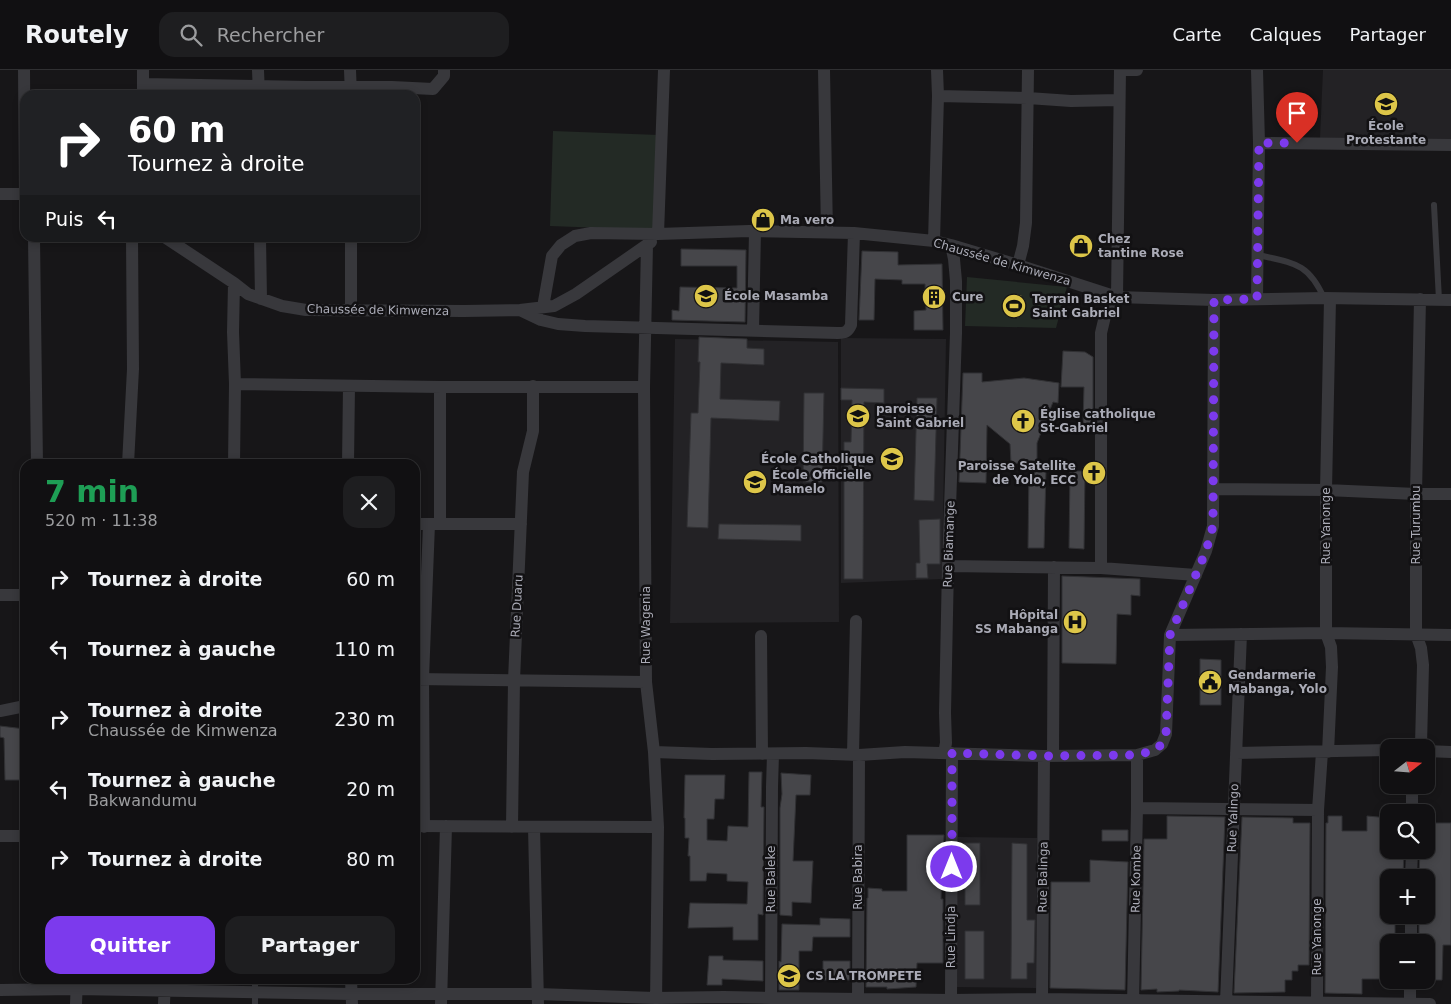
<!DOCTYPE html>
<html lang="fr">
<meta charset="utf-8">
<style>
:root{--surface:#111012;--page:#1e1e20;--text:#f1f3f6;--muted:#9c9d9f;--line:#303032;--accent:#7c3aed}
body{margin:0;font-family:"DejaVu Sans",sans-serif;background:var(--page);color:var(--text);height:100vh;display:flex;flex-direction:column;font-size:19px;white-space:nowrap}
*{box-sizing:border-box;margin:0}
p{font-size:16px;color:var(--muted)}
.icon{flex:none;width:28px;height:28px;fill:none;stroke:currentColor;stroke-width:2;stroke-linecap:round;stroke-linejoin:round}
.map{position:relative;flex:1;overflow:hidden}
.drawer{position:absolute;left:20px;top:389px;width:400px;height:525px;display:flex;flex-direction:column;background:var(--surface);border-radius:15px;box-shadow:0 2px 8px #0003,0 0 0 1px var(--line)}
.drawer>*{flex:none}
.hud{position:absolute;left:20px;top:20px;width:400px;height:152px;border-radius:15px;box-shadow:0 2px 8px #0003,0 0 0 1px var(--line);background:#202124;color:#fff;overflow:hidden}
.needle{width:32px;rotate:73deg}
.tools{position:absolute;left:1380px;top:669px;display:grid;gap:10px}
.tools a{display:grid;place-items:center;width:55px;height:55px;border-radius:10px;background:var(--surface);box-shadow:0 2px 8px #0003,0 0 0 1px var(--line);font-size:25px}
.pin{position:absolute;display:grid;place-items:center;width:42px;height:42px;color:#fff;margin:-51px -21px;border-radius:50% 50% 50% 0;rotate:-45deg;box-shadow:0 0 5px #0007}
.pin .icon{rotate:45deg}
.me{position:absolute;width:55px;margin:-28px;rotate:0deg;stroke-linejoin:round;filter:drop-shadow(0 0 4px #0008)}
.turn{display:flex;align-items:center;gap:18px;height:105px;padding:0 25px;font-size:22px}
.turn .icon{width:65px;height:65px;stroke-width:2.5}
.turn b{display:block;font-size:35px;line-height:42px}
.then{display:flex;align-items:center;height:48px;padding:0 25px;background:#0003;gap:10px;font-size:19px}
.round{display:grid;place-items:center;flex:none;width:52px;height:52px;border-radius:15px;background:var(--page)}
.overview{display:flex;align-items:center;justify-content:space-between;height:85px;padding:0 25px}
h1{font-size:30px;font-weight:600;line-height:38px;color:#1e9e55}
.action{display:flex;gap:10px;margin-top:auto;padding:10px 25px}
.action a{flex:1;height:58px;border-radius:15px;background:var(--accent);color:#fff;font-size:20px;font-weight:600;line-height:58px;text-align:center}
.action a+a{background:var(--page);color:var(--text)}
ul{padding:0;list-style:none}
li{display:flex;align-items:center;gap:15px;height:70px;padding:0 25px}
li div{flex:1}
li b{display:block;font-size:19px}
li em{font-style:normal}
header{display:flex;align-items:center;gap:30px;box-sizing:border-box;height:70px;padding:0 25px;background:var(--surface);border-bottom:1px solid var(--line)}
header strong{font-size:24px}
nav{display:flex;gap:28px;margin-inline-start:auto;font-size:18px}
.search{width:350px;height:45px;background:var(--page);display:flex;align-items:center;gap:12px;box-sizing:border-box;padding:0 18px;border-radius:15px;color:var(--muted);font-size:19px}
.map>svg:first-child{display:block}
</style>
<header>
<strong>Routely</strong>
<div class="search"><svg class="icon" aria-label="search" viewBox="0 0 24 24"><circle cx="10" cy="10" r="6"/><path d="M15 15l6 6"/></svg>Rechercher</div>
<nav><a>Carte</a><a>Calques</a><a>Partager</a></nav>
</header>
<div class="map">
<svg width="1451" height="934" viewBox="0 0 1451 934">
<rect width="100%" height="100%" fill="#171618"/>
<path fill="#232225" d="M1323 0H1451V74L1320 68Z
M841 268 946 269 942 509 841 513Z
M675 269 838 272 839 552 670 553Z
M958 767 1037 768 1036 918 954 917Z"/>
<path fill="#232a25" d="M553 61 659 65 656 160 550 156Z
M967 207 1067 217 1056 258 965 256Z"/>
<path fill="#46464a" stroke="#313134" d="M681 179 746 180 745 252 672 250V240L679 241 680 217 737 218V196H681Z
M862 181 898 182V195L942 194 943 260H914V241L926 240 925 214H902V210L875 209 874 250H859Z
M699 267 747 269V278L764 279V295L721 293 720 329 780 331 779 351 711 348 708 458 687 457 691 343H698L700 292H698Z
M1063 281 1085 282 1093 287V355H1083L1084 317H1061Z
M963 303H982V312L1024 308 1059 313 1058 333 1053 332 1037 373V394L1011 393 1010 374 987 355 986 413 959 412Z
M841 318 884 319V333L864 332 863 509H844V372H851L852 330H841Z
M804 323H824L822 412H803Z
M917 328H937L934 431 914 430Z
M1029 400H1046L1044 478H1028Z
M1070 401H1085L1084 479 1069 478Z
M940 449V494H927L928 508H916V493H920L919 450Z
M719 454 801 455V471L718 469Z
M1062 506 1140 509V526L1131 525V545L1117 544 1116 594 1062 593Z
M1200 589 1221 590V635H1200Z
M0 656 25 659V670H23L24 710H5L4 668 0 667Z
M749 702H762L761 737H764L763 845 758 844V870H733V857L688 858 690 833 747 834 748 812 727 811V804L707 803 706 811H690V786H688L689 768H685V748H684L685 705H725L724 729H715L714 749H707V770L727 771 728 756 748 757Z
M781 703 811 705 810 725H796L793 791H813L811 833 792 832V846L780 845V738L782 724Z
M1167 746 1225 747 1218 922 1179 920V921L1157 922V919L1141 920 1144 769H1167Z
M1328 746H1342V761H1367V746L1389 748V780H1404L1403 807 1389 808V845H1395V869H1392V872H1389V909H1362V924L1325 923 1326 753H1328Z
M1242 747 1293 748V753H1310L1309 895H1298V901H1292V910H1285V922L1234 923Z
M1426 753H1451V875H1443L1442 910H1426V871H1419V845H1426V807H1419L1420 780H1426Z
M1102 760H1128V771H1102Z
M907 765H944L943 798H942L941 829H943V893H917L916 917 887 919V917H866L867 828H868V818L882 819V821H907Z
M960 773H980V835H965V798H960Z
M1012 773 1027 774V850H1035L1034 893H1027V909H1011Z
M1090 790 1128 792 1125 920 1050 918 1051 812H1090Z
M820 848 850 849V867H813L812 881H799V920H779V891L781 892 782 854 820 855Z
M965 861H984V909H965Z
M709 886H723V890L763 891V911L722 909V915H707Z
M823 891H850V910H823Z"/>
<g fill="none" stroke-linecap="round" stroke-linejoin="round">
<path stroke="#38383c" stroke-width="6" d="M1434 135 1439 230
M1258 185C1293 193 1308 192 1324 228
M255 909V934"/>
<path stroke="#38383c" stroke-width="12" d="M24 0 25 125
M258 0 259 25
M350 0 351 25
M824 0 827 162
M1120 0H1137
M1257 0 1259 73 1257 229
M143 14 307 17H392L433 19 444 6V0
M143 25V0
M938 26 1028 28 1071 31 1119 30
M1259 73 1451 75
M0 124H25
M658 164 664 0
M34 168 37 394
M166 168 234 213 248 224 282 236 306 240 464 241 520 240 554 236 576 224 651 172
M260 168 261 229
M351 168V239
M934 171 938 26 937 0
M647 175 644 317 646 612 654 682 658 757 656 934
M1018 195 1023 176 1026 153 1028 0
M234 213 233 262 235 314 234 394
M543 237 552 186 561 175 575 166 591 163 658 164 749 161 854 163 934 171 951 175 1018 195 1117 227 1214 230 1324 228 1451 230
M520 240 541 250 558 254 585 256 838 263C845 263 848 262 851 255L854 163
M753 261 755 161
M235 314 440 317H644
M128 394 133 299 132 168
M348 394 349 316
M1213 419 1326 420 1416 424H1451
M440 453V317
M415 454H521
M948 496 1101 498 1196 505
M1101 498V263L1106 242 1117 227 1120 0
M0 525H25
M1170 565 1326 563 1451 565
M761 566 762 684
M416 609 646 612
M0 641 25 636
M1417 678 1421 675 1423 595 1421 578 1416 564V424L1420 229
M1426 681 1451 682
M654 682 712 684 806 683 859 685 905 682 1044 686 1137 685 1155 680 1162 674 1166 664 1170 565 1206 481 1213 456 1214 230
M1328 682 1332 597 1331 577 1326 563V420L1330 229
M944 683 946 673 945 643 948 496 956 263V211L954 189 951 175
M1236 683 1389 680
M853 684 856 551
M1053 685 1054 497
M1137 738 1318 740
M1412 742V715
M415 756 658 757
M424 757 423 608 429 454
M512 757 514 610 523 402 533 361V316
M534 757 538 934
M0 766H25
M1411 808 1412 780
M1411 872V845
M351 909 352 934
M0 920 77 919 351 924H538L655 928 724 927 771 928 951 930 1042 929 1430 934
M858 929 859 685
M1042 929 1044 686
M951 930 952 683
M1226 932 1241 564
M1317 932 1318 740 1322 682
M1410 933V910
M76 934 77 909
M164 934 165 909
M441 934 446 756
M771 934 772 717 773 684
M1133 934 1137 738V685"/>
</g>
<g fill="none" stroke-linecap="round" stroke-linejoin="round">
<path stroke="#7c3aed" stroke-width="9" stroke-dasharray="0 16.2" d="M952 797V683L1044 686 1137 685 1155 680 1162 674 1166 664 1170 565 1206 481 1213 456 1214 230 1257 229 1259 73H1297"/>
</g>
<defs>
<g id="school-disc" transform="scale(1.25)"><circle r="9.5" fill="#ddc649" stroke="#121113"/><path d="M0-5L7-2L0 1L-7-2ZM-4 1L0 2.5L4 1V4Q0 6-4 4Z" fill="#111"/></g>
<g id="shop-disc" transform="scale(1.25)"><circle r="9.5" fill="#ddc649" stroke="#121113"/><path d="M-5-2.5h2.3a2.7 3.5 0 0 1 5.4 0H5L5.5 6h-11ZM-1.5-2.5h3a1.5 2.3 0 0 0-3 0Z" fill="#111"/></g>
<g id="building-disc" transform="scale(1.25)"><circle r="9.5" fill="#ddc649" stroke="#121113"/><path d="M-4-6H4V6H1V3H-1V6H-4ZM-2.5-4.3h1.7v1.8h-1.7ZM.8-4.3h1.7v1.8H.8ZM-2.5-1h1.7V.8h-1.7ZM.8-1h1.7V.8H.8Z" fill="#111"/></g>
<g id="stadium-disc" transform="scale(1.25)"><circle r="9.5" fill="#ddc649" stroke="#121113"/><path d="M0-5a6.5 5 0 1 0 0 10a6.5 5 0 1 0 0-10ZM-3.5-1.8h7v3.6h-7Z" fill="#111"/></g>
<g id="church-disc" transform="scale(1.25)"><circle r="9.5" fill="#ddc649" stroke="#121113"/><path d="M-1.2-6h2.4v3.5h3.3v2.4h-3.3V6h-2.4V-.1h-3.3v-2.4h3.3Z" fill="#111"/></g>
<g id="hospital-disc" transform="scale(1.25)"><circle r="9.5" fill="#ddc649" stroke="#121113"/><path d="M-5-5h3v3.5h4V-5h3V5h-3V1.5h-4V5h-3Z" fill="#111"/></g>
<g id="civic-disc" transform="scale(1.25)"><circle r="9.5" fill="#ddc649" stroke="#121113"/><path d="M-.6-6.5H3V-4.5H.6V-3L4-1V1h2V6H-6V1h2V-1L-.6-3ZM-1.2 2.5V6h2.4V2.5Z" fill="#111"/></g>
</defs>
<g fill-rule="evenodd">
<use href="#school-disc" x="1386" y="34"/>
<use href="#shop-disc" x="763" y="150"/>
<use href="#shop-disc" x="1081" y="176"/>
<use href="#school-disc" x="706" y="226"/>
<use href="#building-disc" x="934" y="227"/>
<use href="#stadium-disc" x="1014" y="236"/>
<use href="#school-disc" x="858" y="346"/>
<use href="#church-disc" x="1023" y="351"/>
<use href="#school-disc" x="892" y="389"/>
<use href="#church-disc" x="1094" y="403"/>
<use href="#school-disc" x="755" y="412"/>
<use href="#hospital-disc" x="1075" y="552"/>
<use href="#civic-disc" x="1210" y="612"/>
<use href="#school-disc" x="789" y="906"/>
</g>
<g text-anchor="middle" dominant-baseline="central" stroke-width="5" stroke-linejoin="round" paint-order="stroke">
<g font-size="12" font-weight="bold" fill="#aaabb6" stroke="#121113" text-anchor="start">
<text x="1386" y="56" text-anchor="middle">École<tspan x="1386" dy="14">Protestante</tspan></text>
<text x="780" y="150">Ma vero</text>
<text x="1098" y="169">Chez<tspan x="1098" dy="14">tantine Rose</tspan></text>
<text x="724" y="226">École Masamba</text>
<text x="952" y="227">Cure</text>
<text x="1032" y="229">Terrain Basket<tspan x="1032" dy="14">Saint Gabriel</tspan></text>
<text x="876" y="339">paroisse<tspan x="876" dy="14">Saint Gabriel</tspan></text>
<text x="1040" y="344">Église catholique<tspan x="1040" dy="14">St-Gabriel</tspan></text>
<text x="874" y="389" text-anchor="end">École Catholique</text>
<text x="1076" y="396" text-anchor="end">Paroisse Satellite<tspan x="1076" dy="14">de Yolo, ECC</tspan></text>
<text x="772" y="405">École Officielle<tspan x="772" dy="14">Mamelo</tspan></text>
<text x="1058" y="545" text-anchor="end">Hôpital<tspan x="1058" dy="14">SS Mabanga</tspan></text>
<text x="1228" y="605">Gendarmerie<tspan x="1228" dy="14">Mabanga, Yolo</tspan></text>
<text x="806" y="906">CS LA TROMPETE</text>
</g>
<g font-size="12" fill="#aaabb6" stroke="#121113">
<text transform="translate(1002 192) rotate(16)">Chaussée de Kimwenza</text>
<text transform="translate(378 240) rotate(1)">Chaussée de Kimwenza</text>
<text transform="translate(1416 455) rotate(-90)">Rue Turumbu</text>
<text transform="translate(1326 456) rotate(-90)">Rue Yanonge</text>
<text transform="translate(949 474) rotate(-88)">Rue Biamange</text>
<text transform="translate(517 536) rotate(-87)">Rue Duaru</text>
<text transform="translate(646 555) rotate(-90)">Rue Wagenia</text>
<text transform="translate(1233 748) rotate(-88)">Rue Yalingo</text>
<text transform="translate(858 807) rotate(-90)">Rue Babira</text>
<text transform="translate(1043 807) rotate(-89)">Rue Balinga</text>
<text transform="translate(771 809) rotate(-90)">Rue Baleke</text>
<text transform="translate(1136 809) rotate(-89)">Rue Kombe</text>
<text transform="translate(951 867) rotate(-90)">Rue Lindja</text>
<text transform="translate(1317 867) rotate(-90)">Rue Yanonge</text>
</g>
</g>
</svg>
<div class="tools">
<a><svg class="needle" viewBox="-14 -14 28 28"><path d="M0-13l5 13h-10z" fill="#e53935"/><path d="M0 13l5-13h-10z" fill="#9c9d9f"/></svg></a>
<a><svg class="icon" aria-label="search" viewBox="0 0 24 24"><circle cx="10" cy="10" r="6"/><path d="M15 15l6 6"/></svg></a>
<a>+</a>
<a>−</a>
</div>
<div class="pin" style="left:1297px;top:73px;background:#d93025"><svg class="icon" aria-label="arrive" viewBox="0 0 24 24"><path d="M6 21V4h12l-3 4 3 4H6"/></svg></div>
<svg class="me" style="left:952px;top:797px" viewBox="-20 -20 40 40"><circle r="17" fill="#7c3aed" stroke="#fff" stroke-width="3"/><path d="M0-11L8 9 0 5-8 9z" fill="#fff"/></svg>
<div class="hud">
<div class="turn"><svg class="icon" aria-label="right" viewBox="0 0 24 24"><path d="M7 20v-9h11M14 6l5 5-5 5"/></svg><div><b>60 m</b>Tournez à droite</div></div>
<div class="then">Puis<svg class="icon" aria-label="left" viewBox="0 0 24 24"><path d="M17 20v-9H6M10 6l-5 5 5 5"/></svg></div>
</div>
<section class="drawer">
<div class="overview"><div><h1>7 min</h1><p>520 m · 11:38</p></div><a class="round"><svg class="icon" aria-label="close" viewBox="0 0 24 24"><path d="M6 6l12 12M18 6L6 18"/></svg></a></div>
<ul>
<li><svg class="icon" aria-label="right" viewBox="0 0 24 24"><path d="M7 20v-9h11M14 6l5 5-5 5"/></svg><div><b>Tournez à droite</b></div><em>60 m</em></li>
<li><svg class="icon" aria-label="left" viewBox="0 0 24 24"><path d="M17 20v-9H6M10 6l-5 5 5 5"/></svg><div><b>Tournez à gauche</b></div><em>110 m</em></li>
<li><svg class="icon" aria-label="right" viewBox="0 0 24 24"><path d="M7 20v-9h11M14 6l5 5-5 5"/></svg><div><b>Tournez à droite</b><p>Chaussée de Kimwenza</p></div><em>230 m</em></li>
<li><svg class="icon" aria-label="left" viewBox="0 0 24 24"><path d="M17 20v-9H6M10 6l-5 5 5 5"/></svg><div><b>Tournez à gauche</b><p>Bakwandumu</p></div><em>20 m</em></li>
<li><svg class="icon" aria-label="right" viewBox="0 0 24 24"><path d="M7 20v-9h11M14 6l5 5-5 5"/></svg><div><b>Tournez à droite</b></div><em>80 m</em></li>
</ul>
<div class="action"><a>Quitter</a><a>Partager</a></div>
</section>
</div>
